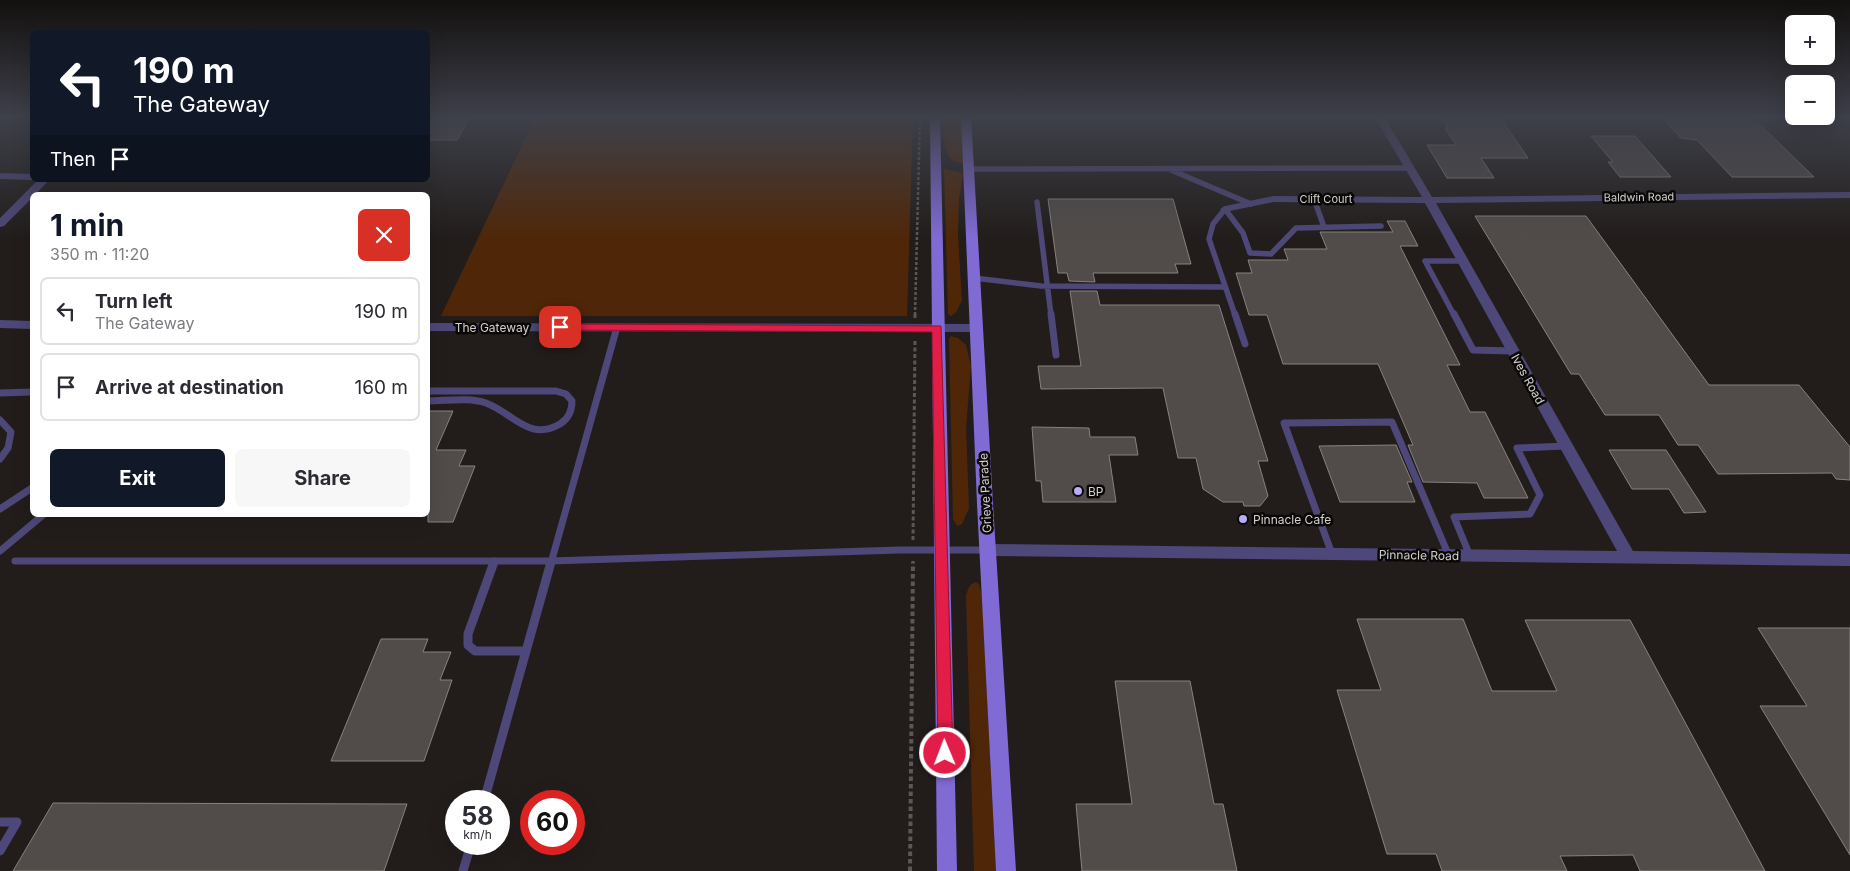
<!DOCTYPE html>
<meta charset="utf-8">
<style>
:root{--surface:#fff;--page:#f7f7f7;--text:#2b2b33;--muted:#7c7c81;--line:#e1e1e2;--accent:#111827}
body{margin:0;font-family:Inter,sans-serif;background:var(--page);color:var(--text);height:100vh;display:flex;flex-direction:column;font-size:19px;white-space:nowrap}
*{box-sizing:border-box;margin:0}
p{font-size:16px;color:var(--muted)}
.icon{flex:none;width:28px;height:28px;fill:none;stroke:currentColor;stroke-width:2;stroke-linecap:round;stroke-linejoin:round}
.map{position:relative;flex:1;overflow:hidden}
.side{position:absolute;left:30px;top:192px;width:400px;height:325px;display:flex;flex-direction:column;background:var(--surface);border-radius:8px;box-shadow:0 5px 20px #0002}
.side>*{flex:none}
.top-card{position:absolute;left:30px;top:30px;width:400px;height:152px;border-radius:8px;box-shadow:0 5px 20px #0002;background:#111827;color:#fff;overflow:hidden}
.tools{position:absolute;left:1785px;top:15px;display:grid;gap:10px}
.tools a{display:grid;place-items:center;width:50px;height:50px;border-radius:8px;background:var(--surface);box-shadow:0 5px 20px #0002;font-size:25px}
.speed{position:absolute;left:445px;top:790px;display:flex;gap:10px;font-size:25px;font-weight:700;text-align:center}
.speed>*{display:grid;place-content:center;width:65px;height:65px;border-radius:50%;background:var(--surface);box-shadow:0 5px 20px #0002;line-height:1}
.speed small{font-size:12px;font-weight:400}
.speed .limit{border:8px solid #d22;background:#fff;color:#111}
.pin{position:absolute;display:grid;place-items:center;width:42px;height:42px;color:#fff;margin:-21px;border-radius:10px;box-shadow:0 2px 8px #0006}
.me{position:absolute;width:55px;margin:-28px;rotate:359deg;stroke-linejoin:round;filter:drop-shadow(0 0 4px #0008)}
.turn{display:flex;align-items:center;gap:18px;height:105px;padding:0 20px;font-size:22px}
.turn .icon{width:65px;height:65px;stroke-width:2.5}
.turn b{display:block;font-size:35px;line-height:42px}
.then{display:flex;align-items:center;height:48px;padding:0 20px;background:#0003;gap:10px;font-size:19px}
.round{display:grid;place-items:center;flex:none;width:52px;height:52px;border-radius:8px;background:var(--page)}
.overview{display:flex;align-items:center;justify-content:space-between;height:85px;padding:0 20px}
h1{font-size:30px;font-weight:700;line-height:38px;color:var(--accent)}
.primary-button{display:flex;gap:10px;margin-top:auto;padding:10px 20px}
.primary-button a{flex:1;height:58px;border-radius:8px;background:var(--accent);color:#fff;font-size:20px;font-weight:700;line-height:58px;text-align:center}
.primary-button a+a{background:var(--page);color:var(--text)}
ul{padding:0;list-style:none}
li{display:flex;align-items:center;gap:15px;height:68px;margin:0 10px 8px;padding:0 10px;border:2px solid var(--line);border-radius:8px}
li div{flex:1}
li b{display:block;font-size:19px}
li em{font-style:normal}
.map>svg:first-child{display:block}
</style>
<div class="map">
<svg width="1850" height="871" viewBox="0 0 1850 871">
<rect width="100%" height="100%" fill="#221d1b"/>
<path fill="#4f2708" d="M536 116H913L907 316H441Z
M944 116H961L963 163C940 163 945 132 944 116Z
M944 169 963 173 959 199 958 236 962 301 956 312 951 316 948 314Z
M951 336 958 338 966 345 971 366 966 428 969 508 962 524 957 526 953 519 949 339Z
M976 582 979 584 982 596 996 871H974L966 596C968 589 969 584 976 582Z"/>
<path fill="#514c49" stroke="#88827e" d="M428 116H471L457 140H428Z
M1441 116H1499L1528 158H1481L1494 178H1447L1427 145H1456L1445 128H1448Z
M1660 116H1751L1814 177H1732L1697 140 1681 138Z
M1591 136H1635L1671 177H1620L1608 162H1613Z
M1048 199H1173L1191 264H1175L1178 273H1093L1095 282 1069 281 1067 273H1058Z
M1475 216H1586L1709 385H1799L1850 447V480L1836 479 1832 473 1718 474 1698 445H1678L1659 415H1605L1579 374H1571Z
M1387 221H1405L1418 246H1400L1460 365H1447L1470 412H1485L1528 498H1484L1477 483 1423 482 1408 445H1413L1378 364H1283L1267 315H1249L1236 273H1252L1248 260H1288L1284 249H1327L1320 232H1393Z
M1070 291H1097L1100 305H1219L1268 461H1258L1268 496 1260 506H1244L1243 502H1223L1203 489 1196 458H1178L1163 388 1041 389 1038 366H1081Z
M428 411H453L436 450H466L459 466H475L453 522H428Z
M1032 427 1089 428 1090 437H1135L1138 455H1109L1116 502H1043L1041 481H1036Z
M1396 445 1412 482H1407L1415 502H1340L1319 446Z
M1609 450H1666L1706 512 1684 513 1669 489H1632Z
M1357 619H1463L1492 691H1557L1525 620H1630L1765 871H1640L1633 855 1560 856 1567 871H1442L1436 854H1387L1337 690H1381Z
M1758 628H1850V855L1760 706H1807Z
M381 639H428L423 652H451L440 680H452L424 761H331Z
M1115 681H1190L1214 804H1223L1237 871H1082L1076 804H1132Z
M53 803 407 804 384 871H13Z"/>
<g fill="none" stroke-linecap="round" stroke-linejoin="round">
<path stroke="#5b5755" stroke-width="2.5" stroke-dasharray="3 2" stroke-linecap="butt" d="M915 315 920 116"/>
<path stroke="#5b5755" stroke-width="3" stroke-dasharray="4 2.5" stroke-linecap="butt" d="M915 318V314
M913 540 915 339
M913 563V561"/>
<path stroke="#5b5755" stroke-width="4" stroke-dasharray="4.5 3" stroke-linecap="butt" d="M910 871 913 562"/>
<path stroke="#4e4779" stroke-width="5.5" d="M969 169 1411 168
M1171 170 1251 204
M1314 199 1324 227
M1037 202 1051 315
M974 278 1041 286 1225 287
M1235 315 1209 239 1213 224 1225 209 1243 233 1250 253 1271 254 1296 228 1381 226
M1454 315 1425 261H1462"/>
<path stroke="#4e4779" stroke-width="7" d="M1051 314 1056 355
M1235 314 1245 344
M1454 314 1473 350 1513 351
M428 391H556L566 394 572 401C572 411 568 419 560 424 529 442 513 413 486 403 468 397 447 401 428 401
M0 393 32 392
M0 420 11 432 8 448 0 459
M0 509 32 488
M0 551 43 515
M1332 554 1284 423 1392 422 1449 556
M1470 556 1454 517 1530 514 1540 495 1517 448 1566 446
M15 561H550L900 550H987
M493 563 494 561
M551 563 617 327"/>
<path stroke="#4e4779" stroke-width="9" d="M494 562 468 634V645L475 651H526
M484 801 551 562
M0 822H17L0 851
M463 871 471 844"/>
<path fill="#4e4779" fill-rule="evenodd" d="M1374 116H1384L1432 197 1850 192V198L1436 203 1633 551 1850 554V566L989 556 984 554 981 550 984 546 989 544 1617 551 1425 203 1273 202 1225 212 1220 209 1225 206 1273 196 1422 197Z
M0 173 32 174 33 180 0 179Z
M38 180H49L35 195H32V198L4 226 0 227V218Z
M0 320 32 321V329L0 328Z
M428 323 977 324 983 328 977 332 428 331Z"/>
<path fill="#806bd5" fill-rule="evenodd" d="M930 116H940L957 871H937Z
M961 116H971L993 504 1016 871H996L977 504Z"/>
</g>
<linearGradient id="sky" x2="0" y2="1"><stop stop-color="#13100f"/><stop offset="0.49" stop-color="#3e404a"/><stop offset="1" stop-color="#3e404a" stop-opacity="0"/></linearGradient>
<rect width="1850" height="238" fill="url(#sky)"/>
<path fill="#e11d48" stroke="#92132f" d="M560 324 941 326 953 753 950 758 945 760 940 758 938 753 932 332 556 330 555 327 556 325Z"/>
<g fill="#b6acf8" stroke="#0a0807" stroke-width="2">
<circle cx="1078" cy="491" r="5"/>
<circle cx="1243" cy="519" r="5"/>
</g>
<g text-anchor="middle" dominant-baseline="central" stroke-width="5" stroke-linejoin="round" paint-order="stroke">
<g font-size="11" fill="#d3d0ce" stroke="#0a0807">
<text transform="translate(1639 197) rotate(-1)">Baldwin Road</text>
<text x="1326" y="199">Clift Court</text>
</g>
<g font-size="12" fill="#d3d0ce" stroke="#0a0807">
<text x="492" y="327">The Gateway</text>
<text transform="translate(1528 379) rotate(61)">Ives Road</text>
<text transform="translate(985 493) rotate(-93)">Grieve Parade</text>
<text transform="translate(1419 555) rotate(1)">Pinnacle Road</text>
</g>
<g font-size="12" fill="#d3d0ce" stroke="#0a0807" text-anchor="start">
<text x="1088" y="491">BP</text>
<text x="1253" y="519">Pinnacle Cafe</text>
</g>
</g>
</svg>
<div class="tools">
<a>+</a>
<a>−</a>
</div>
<div class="speed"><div>58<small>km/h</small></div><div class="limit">60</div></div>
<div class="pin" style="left:560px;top:327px;background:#d93025"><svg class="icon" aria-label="arrive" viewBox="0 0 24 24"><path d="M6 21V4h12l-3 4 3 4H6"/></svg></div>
<svg class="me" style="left:945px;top:753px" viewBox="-20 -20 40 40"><circle r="17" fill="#e11d48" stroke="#fff" stroke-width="3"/><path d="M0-11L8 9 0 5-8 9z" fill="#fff"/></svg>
<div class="top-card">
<div class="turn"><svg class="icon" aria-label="left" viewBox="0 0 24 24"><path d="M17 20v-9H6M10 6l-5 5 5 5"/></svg><div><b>190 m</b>The Gateway</div></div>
<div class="then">Then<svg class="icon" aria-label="arrive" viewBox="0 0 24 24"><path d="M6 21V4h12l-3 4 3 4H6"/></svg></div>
</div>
<section class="side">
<div class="overview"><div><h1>1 min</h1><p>350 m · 11:20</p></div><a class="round" style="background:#d93025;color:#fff"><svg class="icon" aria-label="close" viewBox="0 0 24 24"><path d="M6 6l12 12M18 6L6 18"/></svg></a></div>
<ul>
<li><svg class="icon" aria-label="left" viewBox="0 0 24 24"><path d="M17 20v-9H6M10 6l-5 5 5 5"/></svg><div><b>Turn left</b><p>The Gateway</p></div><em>190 m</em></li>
<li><svg class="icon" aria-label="arrive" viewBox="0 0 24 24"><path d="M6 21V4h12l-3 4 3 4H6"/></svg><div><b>Arrive at destination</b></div><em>160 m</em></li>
</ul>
<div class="primary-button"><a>Exit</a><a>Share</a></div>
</section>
</div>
